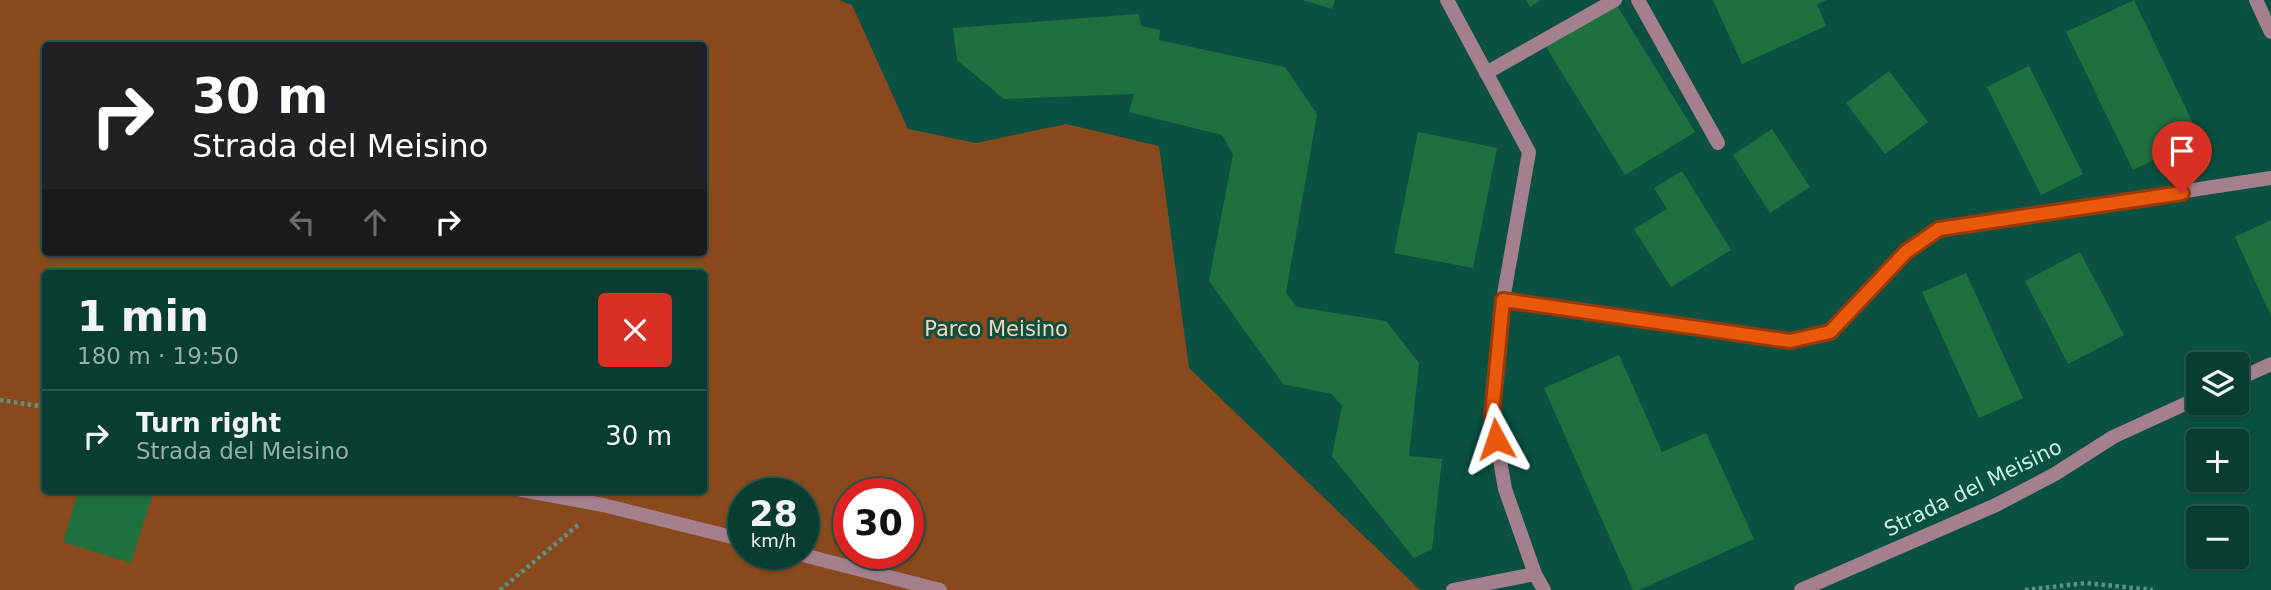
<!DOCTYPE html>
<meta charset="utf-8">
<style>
:root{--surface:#083d31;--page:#16483d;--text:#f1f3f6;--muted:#98aeab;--line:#29564d}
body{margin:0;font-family:"DejaVu Sans",sans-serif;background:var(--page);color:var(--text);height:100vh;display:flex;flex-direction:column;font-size:26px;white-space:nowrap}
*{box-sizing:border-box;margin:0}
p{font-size:23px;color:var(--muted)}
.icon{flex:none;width:38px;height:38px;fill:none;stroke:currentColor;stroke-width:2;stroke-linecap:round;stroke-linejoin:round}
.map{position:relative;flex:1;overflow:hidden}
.panel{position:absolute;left:42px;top:270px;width:665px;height:224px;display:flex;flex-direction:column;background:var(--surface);border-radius:7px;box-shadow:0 2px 5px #0004,0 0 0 2px var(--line)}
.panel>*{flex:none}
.top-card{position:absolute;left:42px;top:42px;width:665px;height:214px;border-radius:7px;box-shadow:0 2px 5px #0004,0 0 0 2px var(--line);background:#202124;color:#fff;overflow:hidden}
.tools{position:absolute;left:2186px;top:352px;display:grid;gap:14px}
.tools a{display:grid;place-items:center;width:63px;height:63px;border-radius:7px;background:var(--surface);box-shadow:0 2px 5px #0004,0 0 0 2px var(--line);font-size:35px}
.speed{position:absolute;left:728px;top:478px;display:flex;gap:14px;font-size:35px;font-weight:700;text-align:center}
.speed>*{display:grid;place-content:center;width:91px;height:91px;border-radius:50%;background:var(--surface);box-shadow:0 2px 5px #0004,0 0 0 2px var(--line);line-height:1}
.speed small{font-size:18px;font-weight:400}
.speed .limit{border:10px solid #d22;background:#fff;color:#111}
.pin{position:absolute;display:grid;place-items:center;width:60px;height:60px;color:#fff;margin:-72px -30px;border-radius:50% 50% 50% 0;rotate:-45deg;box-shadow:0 0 7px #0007}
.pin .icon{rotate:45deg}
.me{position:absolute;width:77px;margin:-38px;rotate:355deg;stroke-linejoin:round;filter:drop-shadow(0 0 5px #0008)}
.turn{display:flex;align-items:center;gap:24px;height:147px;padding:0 35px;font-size:32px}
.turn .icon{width:91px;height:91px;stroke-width:2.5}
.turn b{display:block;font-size:49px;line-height:60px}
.lanes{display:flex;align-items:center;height:66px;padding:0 35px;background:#0003;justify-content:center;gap:35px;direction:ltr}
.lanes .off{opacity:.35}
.round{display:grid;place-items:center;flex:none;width:74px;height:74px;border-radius:7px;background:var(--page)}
.headline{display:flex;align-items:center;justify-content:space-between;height:119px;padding:0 35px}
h1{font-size:42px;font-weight:700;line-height:52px}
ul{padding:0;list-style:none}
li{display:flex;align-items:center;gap:21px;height:91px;padding:0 35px;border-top:2px solid var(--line)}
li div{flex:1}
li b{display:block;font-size:26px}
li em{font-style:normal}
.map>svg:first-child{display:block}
</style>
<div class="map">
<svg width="2271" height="590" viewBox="0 0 2271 590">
<rect width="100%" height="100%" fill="#0a5141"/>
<path fill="#89491c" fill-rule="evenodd" d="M0 0H839L852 5 908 129 976 143 1066 124 1159 146 1189 368 1420 590H0ZM46 46H704V252H46ZM46 273H704V490H46ZM744 494H803V553H744ZM849 494H908V553H849Z"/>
<path fill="#1f703f" d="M1303 0H1335L1332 9Z
M1526 0H1541L1530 7Z
M1713 0H1827L1817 4 1826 26 1742 64Z
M2134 0 2200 138 2133 170 2066 32Z
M1616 4 1695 132 1625 175 1546 47Z
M1139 14 1141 26 1160 30 1159 40 1285 67 1317 114 1286 293 1297 307 1386 321 1419 363 1409 456 1442 459 1432 549 1414 558 1332 456 1342 406 1332 394 1283 384 1209 281 1233 154 1222 135 1129 112 1134 94 1004 99 957 60 953 28Z
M2029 66 2083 174 2041 195 1987 87Z
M1889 71 1928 122 1885 154 1846 103Z
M1772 129 1810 187 1770 213 1733 155Z
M1418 132 1497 148 1473 268 1394 253Z
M1682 171 1731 250 1671 287 1634 229 1667 209 1654 188Z
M2271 220V316L2235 237Z
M2080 252 2124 335 2068 364 2025 281Z
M1966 273 2023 398 1979 418 1922 292Z
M1619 355 1662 452 1706 433 1754 539 1639 590H1633L1544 388Z
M79 490H154L131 563 63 542Z"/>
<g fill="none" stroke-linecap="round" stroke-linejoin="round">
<path stroke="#5a9384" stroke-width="4.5" stroke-dasharray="3.5 3.5" stroke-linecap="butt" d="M0 400 46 407
M500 590 578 525
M2025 590 2086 583 2153 590"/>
<path stroke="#a47f8e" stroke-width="14" d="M1503 300 1790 341 1830 332 1906 252 1939 229 2271 178"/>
<path stroke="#a47f8e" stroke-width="14" d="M1447 0 1529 152 1503 300 1492 414 1505 489 1535 574 1544 590
M1638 0 1718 143
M2256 0 2271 32
M1486 73 1615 0
M2236 380 2271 364
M522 490 603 505 744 540
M795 553 940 590
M1453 590 1535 574
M1801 590 1996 505 2055 474 2113 437 2198 398"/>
</g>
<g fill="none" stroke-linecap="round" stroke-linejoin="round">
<g stroke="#983908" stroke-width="18">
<path id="route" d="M1496 439 1492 414 1503 300 1790 341 1830 332 1906 252 1939 229 2182 193"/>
</g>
<use href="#route" stroke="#ea580c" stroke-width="12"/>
</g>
<g text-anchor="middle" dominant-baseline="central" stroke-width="6" stroke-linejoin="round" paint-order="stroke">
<g font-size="21" fill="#fbd3ba" stroke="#0a5141">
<text x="996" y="329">Parco Meisino</text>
</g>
<g font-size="21" fill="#c9f0e3" stroke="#0a5141">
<text transform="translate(1973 488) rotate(-26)">Strada del Meisino</text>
</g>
</g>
</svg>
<div class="tools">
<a><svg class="icon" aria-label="layers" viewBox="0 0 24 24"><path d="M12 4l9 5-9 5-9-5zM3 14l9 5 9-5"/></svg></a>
<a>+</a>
<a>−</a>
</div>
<div class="speed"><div>28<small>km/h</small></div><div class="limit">30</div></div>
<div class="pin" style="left:2182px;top:193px;background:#d93025"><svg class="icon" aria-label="arrive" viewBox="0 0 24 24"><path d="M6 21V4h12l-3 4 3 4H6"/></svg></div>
<svg class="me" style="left:1496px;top:439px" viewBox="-20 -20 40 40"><path d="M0-17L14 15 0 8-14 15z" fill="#ea580c" stroke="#fff" stroke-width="4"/></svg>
<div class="top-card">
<div class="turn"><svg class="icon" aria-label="right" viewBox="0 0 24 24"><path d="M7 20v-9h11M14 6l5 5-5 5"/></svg><div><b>30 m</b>Strada del Meisino</div></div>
<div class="lanes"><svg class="icon off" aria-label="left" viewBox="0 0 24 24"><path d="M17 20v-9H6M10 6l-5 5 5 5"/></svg><svg class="icon off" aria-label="ahead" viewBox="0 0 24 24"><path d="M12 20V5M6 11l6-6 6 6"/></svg><svg class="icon" aria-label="right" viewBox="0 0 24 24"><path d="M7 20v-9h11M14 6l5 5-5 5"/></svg></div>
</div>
<section class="panel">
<div class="headline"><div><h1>1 min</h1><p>180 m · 19:50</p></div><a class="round" style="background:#d93025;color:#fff"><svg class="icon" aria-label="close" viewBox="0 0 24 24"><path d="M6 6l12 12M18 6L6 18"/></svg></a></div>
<ul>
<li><svg class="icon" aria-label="right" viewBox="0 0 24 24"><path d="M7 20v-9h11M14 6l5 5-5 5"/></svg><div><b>Turn right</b><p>Strada del Meisino</p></div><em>30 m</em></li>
</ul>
</section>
</div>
